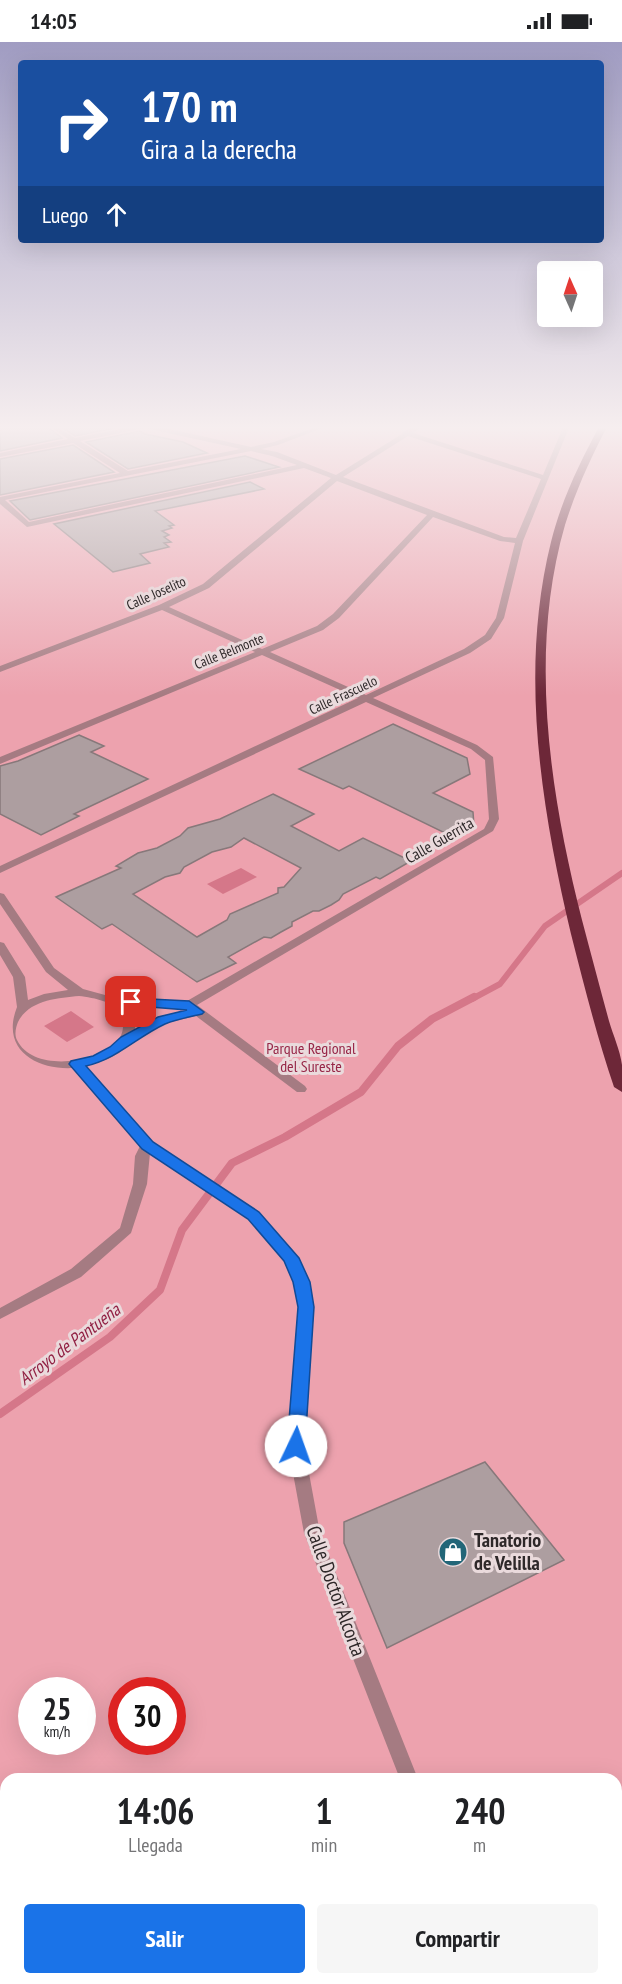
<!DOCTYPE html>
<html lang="es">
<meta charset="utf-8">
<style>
:root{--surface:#fff;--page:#f6f6f6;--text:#202124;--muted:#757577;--accent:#1a73e8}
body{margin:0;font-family:"PT Sans Narrow",sans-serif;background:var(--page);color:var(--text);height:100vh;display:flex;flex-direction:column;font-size:22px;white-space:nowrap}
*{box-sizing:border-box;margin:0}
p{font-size:20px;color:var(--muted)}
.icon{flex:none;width:33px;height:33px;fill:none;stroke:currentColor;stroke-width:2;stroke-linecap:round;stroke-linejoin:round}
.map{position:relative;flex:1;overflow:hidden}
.sheet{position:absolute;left:0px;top:1731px;width:622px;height:212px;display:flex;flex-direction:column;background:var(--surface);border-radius:18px 18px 0 0;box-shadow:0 6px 24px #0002}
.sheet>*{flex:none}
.hud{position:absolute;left:18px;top:18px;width:586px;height:183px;border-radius:6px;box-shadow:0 6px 24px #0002;background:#1a4fa0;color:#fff;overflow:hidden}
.needle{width:39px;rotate:357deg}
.tools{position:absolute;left:537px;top:219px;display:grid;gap:12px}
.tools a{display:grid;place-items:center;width:66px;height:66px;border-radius:6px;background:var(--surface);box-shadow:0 6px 24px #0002;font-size:30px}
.speed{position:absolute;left:18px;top:1635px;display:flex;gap:12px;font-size:30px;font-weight:700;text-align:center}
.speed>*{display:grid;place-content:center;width:78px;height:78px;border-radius:50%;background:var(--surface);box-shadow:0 6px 24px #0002;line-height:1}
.speed small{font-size:15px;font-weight:400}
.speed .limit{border:9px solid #d22;background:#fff;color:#111}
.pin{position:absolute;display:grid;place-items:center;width:51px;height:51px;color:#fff;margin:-26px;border-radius:12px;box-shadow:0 3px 9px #0006}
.me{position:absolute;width:66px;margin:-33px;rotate:3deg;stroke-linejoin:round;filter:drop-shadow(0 0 4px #0008)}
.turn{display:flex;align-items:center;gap:21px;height:126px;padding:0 24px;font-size:27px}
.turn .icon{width:78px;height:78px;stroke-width:2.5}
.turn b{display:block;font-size:42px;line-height:51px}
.then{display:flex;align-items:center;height:57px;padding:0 24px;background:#0003;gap:12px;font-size:22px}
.eta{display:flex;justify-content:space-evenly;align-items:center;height:102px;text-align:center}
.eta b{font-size:36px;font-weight:700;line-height:42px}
.button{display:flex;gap:12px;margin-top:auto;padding:12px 24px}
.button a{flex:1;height:69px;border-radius:6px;background:var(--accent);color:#fff;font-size:24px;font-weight:700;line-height:69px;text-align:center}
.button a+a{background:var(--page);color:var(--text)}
.status{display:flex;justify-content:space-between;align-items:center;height:42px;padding:0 30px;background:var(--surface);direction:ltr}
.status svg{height:16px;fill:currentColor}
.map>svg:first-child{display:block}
</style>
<div class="status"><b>14:05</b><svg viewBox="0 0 49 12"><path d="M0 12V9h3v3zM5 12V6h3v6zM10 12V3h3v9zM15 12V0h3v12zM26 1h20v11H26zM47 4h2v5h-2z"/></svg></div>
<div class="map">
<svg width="622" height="1942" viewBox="0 0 622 1942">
<rect width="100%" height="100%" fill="#eadadc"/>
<path fill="#eda2ae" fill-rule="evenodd" d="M0 383H622V1942H0ZM32 1648H82V1700H32ZM122 1648H172V1700H122ZM6 1737H616V1936H6Z"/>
<path fill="#d57789" d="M241 826 257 835 223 852 207 842Z
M71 969 94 985 67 1000 44 984Z"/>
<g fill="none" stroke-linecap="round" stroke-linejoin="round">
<path stroke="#d57789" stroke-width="6" d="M472 957 500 942 545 884 622 831"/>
<path stroke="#d57789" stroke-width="8" d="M0 1372 110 1295 160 1248 182 1188 232 1121 285 1095 361 1050 398 1004 432 977 474 955"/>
</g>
<path fill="#ad9ea0" stroke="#87787a" stroke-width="1.5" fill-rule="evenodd" d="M0 383H45L62 396 0 409Z
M58 383H130L75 394Z
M140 389 145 392 183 400 207 411 128 427 86 400Z
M73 403 114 430 0 453V417Z
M245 414 279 425 30 478 10 459Z
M250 440 264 447 155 469 174 483 169 484 172 486 162 489 169 493 164 495 171 500 164 501 169 505 140 512 150 521 113 530 54 482Z
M393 682 467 716 470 732 433 751 473 770 474 784 453 795 349 744 343 747 299 727Z
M79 693 104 704 91 710 148 737 74 772 79 774 41 793 0 772V724L18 719Z
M273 752 314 772 291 784 339 809 363 796 411 819 380 837 376 835 343 852 339 858 331 863 319 869H313L292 880V884L281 890 271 896 264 895 228 915 236 921 197 940 112 882 102 887 56 855 121 826 116 824 138 811 157 806 180 794 188 786 220 777ZM244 796 301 826 284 845 278 846V851L230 872 227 878 197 895 133 852 165 835 180 831 184 825 212 810 231 805Z
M485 1420 564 1518 387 1606 344 1501V1480Z"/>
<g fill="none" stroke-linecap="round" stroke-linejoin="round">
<path fill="#a57b82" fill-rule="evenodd" d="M47 383H54L75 396 139 383H152L251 405 274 400 322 383H330L278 403 261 407 277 410 336 433 402 392 403 390 417 383H424L413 391 543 433 564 383H570L523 499 504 576 491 597 470 611 373 656 477 703 493 715 499 777 493 789 197 963 305 1044 307 1047 305 1050H297L196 974 166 981 129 1001 119 1011 108 1017 85 1024 152 1100 258 1171 298 1216 308 1240 313 1265 304 1404 320 1491 418 1737H400L304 1491 288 1404 299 1265 294 1240 285 1218 248 1177 150 1111 147 1142 131 1191 81 1235 0 1277V1266L71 1227 120 1186 133 1142 135 1114 140 1104 73 1026C37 1028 0 1008 17 965L13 935 0 913V900L4 901 25 935 28 958 44 952 68 948 46 930 0 862V851L4 852 54 926 83 947 116 956 187 959 484 787 489 777 485 718 471 707 366 660 0 831V824L358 656 262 613 0 722V715L255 610 162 568 0 630V624L159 563 203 542 331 436 304 426 27 485 0 462V455L120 431 73 401 0 415V411L68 397ZM145 386 241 407 128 429 80 399ZM408 394 541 437 516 496 504 495 343 435ZM251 409 272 414 297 423 29 480 5 458ZM337 439 427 473 333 572 317 584 262 607 169 565 209 546ZM433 475 500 499 515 501 496 576 485 593 464 607 366 653 270 610 323 588 339 576ZM79 954C96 956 125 961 123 984 123 992 119 999 112 1004 90 1022 32 1029 17 998 14 992 16 985 18 980 29 958 58 956 79 954ZM127 963 186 966 189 968 158 975 135 988V977Z
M478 1936H499L501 1942H480Z"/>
<path fill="#6d2738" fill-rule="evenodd" d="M600 383H608C591 415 576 448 565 483 528 611 550 752 582 878 591 912 600 946 609 979 613 993 620 1008 622 1023 622 1031 622 1041 622 1050L614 1045C597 995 584 943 571 892 541 765 519 629 551 500 561 459 580 420 600 383Z"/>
</g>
<linearGradient id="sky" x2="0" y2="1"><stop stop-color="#a09cc2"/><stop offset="0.59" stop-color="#f6eeef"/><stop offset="1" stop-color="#f6eeef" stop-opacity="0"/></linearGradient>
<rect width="622" height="654" fill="url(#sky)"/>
<path fill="#1a73e8" stroke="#114b97" stroke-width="1.5" d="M131 956 189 959 204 970 202 972C190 975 177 977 165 982 137 995 117 1017 86 1024L153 1100 259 1170 299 1216 310 1240 314 1265 305 1404 302 1409 296 1411 290 1409 287 1404 298 1265 293 1240 284 1219 248 1177 142 1107 69 1022 71 1019 93 1014 110 1005 121 995 158 975 187 968 126 963 124 960 126 957Z"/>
<defs>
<g id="shop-disc" transform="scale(1.5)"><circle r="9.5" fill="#226678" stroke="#eadadc"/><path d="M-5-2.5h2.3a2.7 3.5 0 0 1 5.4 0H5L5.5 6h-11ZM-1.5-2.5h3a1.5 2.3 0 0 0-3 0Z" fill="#fff"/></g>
</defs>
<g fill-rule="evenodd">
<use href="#shop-disc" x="453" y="1510"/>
</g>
<g text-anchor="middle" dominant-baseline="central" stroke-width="6" stroke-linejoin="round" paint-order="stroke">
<g font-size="14" fill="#2e2829" stroke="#eadadc">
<text transform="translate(156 551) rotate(-24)">Calle Joselito</text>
<text transform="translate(229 609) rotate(-22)">Calle Belmonte</text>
<text transform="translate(343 653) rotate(-25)">Calle Frascuelo</text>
</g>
<g font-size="16" fill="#2e2829" stroke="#eadadc">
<text transform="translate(439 798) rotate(-30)">Calle Guerrita</text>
</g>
<g font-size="16" fill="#972647" stroke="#eadadc">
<text x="311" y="1006">Parque Regional<tspan x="311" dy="18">del Sureste</tspan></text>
</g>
<g font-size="18" font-style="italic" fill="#912043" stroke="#eadadc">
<text transform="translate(69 1302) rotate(-37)">Arroyo de Pantueña</text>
</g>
<g font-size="20" font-weight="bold" fill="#2e2829" stroke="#eadadc" text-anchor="start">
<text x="474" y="1498">Tanatorio<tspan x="474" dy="23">de Velilla</tspan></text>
</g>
<g font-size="20" fill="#2e2829" stroke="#eadadc">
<text transform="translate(336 1549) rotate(70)">Calle Doctor Alcorta</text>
</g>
</g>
</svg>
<div class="tools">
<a><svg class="needle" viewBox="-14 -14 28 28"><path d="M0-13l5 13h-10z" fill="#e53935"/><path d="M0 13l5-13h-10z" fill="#757577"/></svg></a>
</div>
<div class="speed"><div>25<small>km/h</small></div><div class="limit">30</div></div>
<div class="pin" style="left:131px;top:960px;background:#d93025"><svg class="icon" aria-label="arrive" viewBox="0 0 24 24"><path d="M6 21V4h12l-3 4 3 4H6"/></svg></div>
<svg class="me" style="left:296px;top:1404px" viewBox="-20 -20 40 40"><circle r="19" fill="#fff"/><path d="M0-13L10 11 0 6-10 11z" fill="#1a73e8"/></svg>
<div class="hud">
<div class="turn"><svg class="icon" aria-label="right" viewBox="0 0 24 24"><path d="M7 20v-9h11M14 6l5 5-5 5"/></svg><div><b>170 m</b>Gira a la derecha</div></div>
<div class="then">Luego<svg class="icon" aria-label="ahead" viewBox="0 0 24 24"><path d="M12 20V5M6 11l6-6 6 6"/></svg></div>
</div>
<section class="sheet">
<div class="eta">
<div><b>14:06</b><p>Llegada</p></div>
<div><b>1</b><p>min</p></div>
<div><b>240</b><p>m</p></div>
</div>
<div class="button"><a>Salir</a><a>Compartir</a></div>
</section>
</div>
